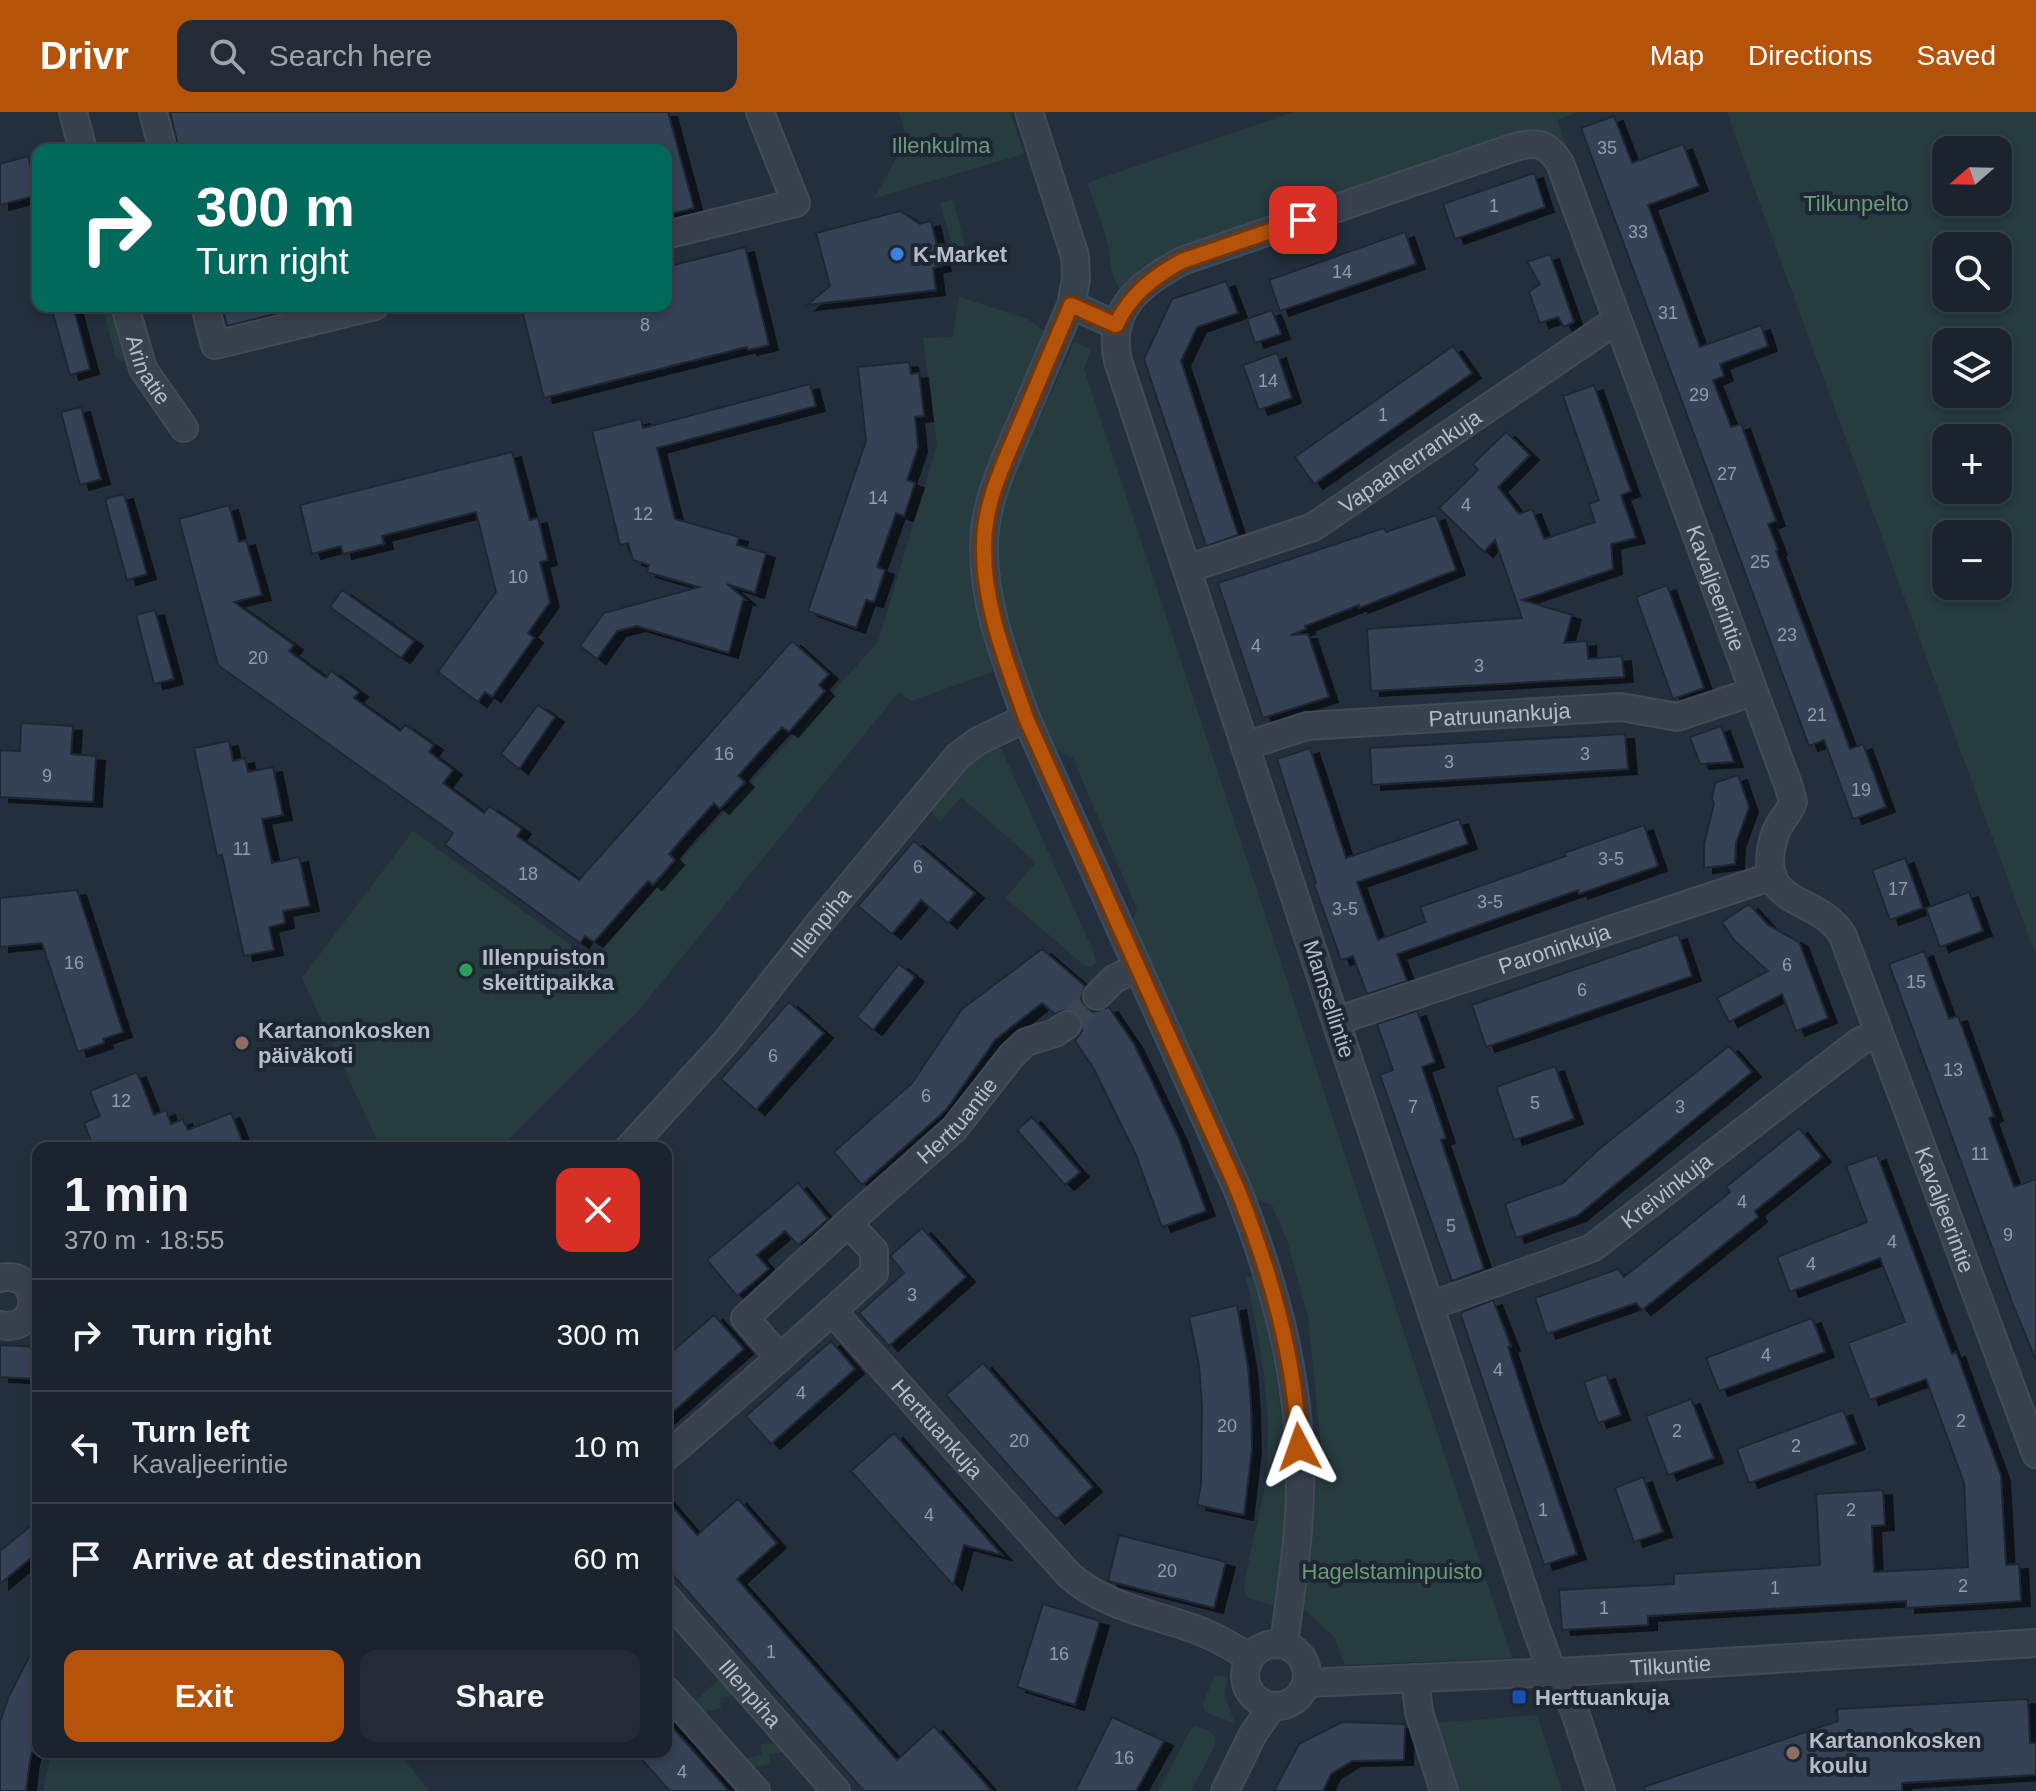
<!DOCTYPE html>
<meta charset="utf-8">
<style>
:root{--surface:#1b232e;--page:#242b36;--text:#f1f3f6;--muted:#a0a4aa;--line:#39404a;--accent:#b45309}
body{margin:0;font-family:Arial,sans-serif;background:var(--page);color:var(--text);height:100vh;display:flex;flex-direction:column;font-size:30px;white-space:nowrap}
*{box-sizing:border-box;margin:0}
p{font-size:26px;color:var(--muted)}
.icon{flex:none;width:44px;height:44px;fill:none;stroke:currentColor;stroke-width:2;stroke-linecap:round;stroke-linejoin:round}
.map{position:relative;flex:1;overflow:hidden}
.sheet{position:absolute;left:32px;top:1030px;width:640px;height:616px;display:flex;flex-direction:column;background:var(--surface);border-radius:16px;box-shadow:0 4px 12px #0003,0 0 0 2px var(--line)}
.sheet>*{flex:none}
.banner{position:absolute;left:32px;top:32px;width:640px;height:168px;border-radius:16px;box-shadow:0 4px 12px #0003,0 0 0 2px var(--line);background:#00695c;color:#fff;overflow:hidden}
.needle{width:52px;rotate:250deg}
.buttons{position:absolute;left:1932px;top:24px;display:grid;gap:16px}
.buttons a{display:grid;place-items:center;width:80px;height:80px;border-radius:16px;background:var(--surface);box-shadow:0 4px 12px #0003,0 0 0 2px var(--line);font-size:40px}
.pin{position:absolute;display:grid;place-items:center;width:68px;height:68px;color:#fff;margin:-34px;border-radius:16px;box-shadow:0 4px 12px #0006}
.me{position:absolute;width:88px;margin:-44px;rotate:356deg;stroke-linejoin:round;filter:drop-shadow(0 0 6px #0008)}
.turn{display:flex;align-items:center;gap:28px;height:168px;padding:0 32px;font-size:36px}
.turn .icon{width:104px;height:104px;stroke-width:2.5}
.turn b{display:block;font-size:56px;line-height:68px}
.round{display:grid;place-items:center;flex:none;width:84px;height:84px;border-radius:16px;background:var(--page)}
.overview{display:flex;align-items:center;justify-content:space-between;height:136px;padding:0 32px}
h1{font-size:48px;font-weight:700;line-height:60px}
.button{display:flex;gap:16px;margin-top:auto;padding:16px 32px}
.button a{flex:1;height:92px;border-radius:16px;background:var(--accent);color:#fff;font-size:32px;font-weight:700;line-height:92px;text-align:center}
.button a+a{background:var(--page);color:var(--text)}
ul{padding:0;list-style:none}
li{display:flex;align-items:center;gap:24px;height:112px;padding:0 32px;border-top:2px solid var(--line)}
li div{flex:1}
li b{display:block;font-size:30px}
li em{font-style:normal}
header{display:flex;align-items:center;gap:48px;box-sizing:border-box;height:112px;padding:0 40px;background:var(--accent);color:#fff}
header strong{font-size:38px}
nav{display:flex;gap:44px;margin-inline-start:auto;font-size:28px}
.search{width:560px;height:72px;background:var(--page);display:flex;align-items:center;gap:20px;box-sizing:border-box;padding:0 28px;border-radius:16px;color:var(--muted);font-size:30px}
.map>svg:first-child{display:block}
</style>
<header>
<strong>Drivr</strong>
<div class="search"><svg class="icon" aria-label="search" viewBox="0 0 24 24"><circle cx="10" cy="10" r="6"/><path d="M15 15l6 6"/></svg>Search here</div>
<nav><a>Map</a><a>Directions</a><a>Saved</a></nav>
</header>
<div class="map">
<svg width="2036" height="1679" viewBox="0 0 2036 1679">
<defs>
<filter id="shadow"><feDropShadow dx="9" dy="5" stdDeviation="0" flood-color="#0009"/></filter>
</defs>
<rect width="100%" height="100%" fill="#242f3e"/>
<path fill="#263c3f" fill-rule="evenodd" d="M899 0H1010L1024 42 874 86 907 28Z
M1293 0H1578L1557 8 1568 38 1558 28 1542 20 1123 181C1108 164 1112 146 1106 126 1101 108 1094 89 1087 71Z
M1727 0H2036V844L1769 117ZM1946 38H1998V90H1946ZM1946 134H1998V186H1946ZM1946 230H1998V282H1946ZM1946 326H1998V378H1946ZM1946 422H1998V474H1946Z
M953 87 966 139 955 142 940 91Z
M959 185 1028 207 1044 219C1017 285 973 369 969 440 967 478 983 524 993 560L911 589 899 580 638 899 500 1036H381L302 866 413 719 591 848 878 530 937 333 923 226 953 225Z
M102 194H113L126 247 124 250 116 246Z
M1074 230 1091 237 1084 257 1512 1546 1345 1553 1335 1526 1304 1497 1310 1367 1323 1357 1308 1204 1287 1128 1272 1093 1253 1086 1203 964 1132 812 1137 797 1073 646 1055 637 1040 604 1003 496 995 444 998 412 1008 377Z
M1001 636 1095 843 1096 851 1090 855 1085 854 1006 786 1036 750 961 685 940 710 931 699 932 692C951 671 971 641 1001 636Z
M1254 1163C1277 1252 1293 1345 1282 1439 1280 1457 1279 1476 1273 1494L1248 1486 1244 1479C1248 1440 1262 1402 1266 1363 1273 1296 1260 1230 1246 1166Z
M1215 1563 1228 1565 1224 1582 1235 1612 1205 1600 1203 1591Z
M722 1565 738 1583 720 1586 721 1596 701 1601 693 1591Z
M1537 1603 1562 1679H1456L1434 1611Z
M1196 1614 1209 1619 1216 1625 1214 1635 1191 1679H1158L1191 1617Z
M767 1631 781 1633 786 1639 769 1643 770 1652 749 1656 743 1647 762 1643 760 1633Z
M52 1640H397L430 1679H43Z"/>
<path fill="#364354" stroke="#1f2835" stroke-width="2" filter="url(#shadow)" d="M170 0H668L694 96 666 103V38H179Z
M1614 4 1632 51 1683 32 1699 74 1648 93 1700 235 1761 213 1768 234 1720 252 1724 264 1713 268 1731 315 1741 312 1776 409 1768 412 1778 438 1776 439 1850 637 1863 632 1886 695 1853 707 1824 628 1809 634 1581 16Z
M28 44 38 83 0 93V52Z
M1534 61 1545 95 1455 127 1443 92Z
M900 99 920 112 931 109 942 154 933 156 936 178 807 193 830 174 816 121Z
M1405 120 1416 152 1280 199 1269 168Z
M745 135 769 233 748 238 747 235 544 286 521 194H666V155Z
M1550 142 1574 210 1564 215 1558 205 1540 211 1529 180 1540 172 1527 150Z
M1226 169 1238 201 1197 215 1181 249 1238 423 1206 434 1144 247 1172 187Z
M51 194H73L90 257 70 263Z
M222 194H306L227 214Z
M1272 198 1281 222 1255 231 1247 207Z
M1453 234 1472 261 1314 372 1295 345Z
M1277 241 1292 286 1259 298 1243 253Z
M909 250 911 262 919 261 924 304 915 305 918 335 907 368 915 371 904 404 896 401 877 455 885 458 874 490 866 488 856 516 808 499 866 329 858 255Z
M810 272 816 294 657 336 675 407 739 425 737 433 766 441 755 481 727 472 746 488H743L729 541 637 514 617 519 597 547 580 534 604 501 699 475 647 460 649 453 633 448 628 431 620 433 592 319 641 307 643 316Z
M1594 273 1631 379 1621 383 1636 426 1611 432 1613 457 1522 488 1572 503 1564 531 1587 529 1588 547 1622 544 1624 565 1371 579 1367 517 1522 506 1495 428 1484 440 1439 396 1478 358 1473 352 1506 320 1530 343 1498 375 1519 402 1532 397 1544 427 1595 410 1589 392 1599 388 1563 284Z
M81 295 101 367 80 373 61 300Z
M512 340 530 408 538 406 548 448 540 450 550 490 528 521 534 526 492 585 485 580 478 590 438 560 496 480 476 400 382 424 384 432 343 442 341 434 312 442 300 393Z
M124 382 147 462 127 468 105 387Z
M229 393 239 430 246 428 262 483 234 490 294 533 289 539 326 566 331 559 359 580 354 586 400 619 405 613 434 633 429 640 453 658 443 671 484 701 489 694 522 717 517 724 579 768 792 529 829 562 819 573 825 579 789 620 782 615 738 664 745 670 720 697 714 691 688 720 669 742 675 748 653 773 648 769 594 830 585 824 580 831 445 733 453 721 218 553 179 407Z
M1436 403 1456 458 1359 496V493L1305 514 1306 517 1291 523 1308 522 1329 585 1263 606 1218 471 1384 416 1386 420Z
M1667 473 1704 576 1673 587 1636 485Z
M342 478 414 529 401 546 330 495Z
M155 498 174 567 154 572 136 503Z
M538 593 555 605 519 657 501 642Z
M21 611 73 614 71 642 96 644 93 690 0 685V638L20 639Z
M1721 614 1734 650 1700 652 1690 625Z
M1625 622 1628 657 1372 673 1370 636Z
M229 629 233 649 245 646 248 660 273 655 283 703 262 707 272 751 299 745 310 794 283 799 285 811 269 815 274 838 244 844 222 743 217 744 194 636Z
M1310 636 1346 746 1459 707 1468 732 1357 770 1378 828 1426 810 1420 795 1566 744 1564 741 1644 713 1658 754 1579 782 1578 778 1397 842 1407 869 1367 882 1353 844 1341 848 1314 772 1316 771 1277 647Z
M1738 663 1749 695 1736 731 1735 752 1704 756V732L1714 692 1712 687 1715 671Z
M914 729 975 781 948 811 921 788 892 822 858 794Z
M1905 746 1923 796 1890 808 1872 758Z
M77 778 123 920 103 927 104 931 78 940 42 831 0 835V786Z
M1969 780 1983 819 1940 835 1926 796Z
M1749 792 1768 813 1799 830 1828 906 1796 919 1782 882 1729 910 1717 886 1768 859 1734 828 1722 810Z
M1678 822 1692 864 1486 935 1472 893Z
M1042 837 1085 874 1081 887 1085 895 1094 900 1109 895 1134 932 1178 1024 1206 1099 1162 1115 1136 1043 1094 957 1075 929 1082 919 1081 905 1075 899 1067 897 1055 902 1042 891 995 928 946 998 862 1073 834 1040 912 971 962 897Z
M1924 839 1949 907 1958 904 1994 1004 1989 1006 2014 1075 2036 1067V1248L2013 1193 1889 852Z
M899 852 915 865 873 918 857 905Z
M789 890 824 921 756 998 721 967Z
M1417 899 1435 950 1422 955 1446 1026 1441 1028 1484 1157 1452 1169 1380 963 1393 958 1377 912Z
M1729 934 1752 960 1577 1104 1516 1126 1505 1092 1563 1071 1599 1037Z
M1555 954 1574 1007 1514 1028 1496 975Z
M137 960 154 1003 166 998 171 1012 183 1007 188 1018 231 1001 245 1036H94L84 1011 100 1004 90 979Z
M1032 1005 1080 1060 1065 1073 1017 1018Z
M1799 1016 1822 1045 1755 1099 1758 1105 1642 1198 1636 1191 1547 1222 1535 1186 1618 1157 1624 1165 1730 1080 1726 1075Z
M1877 1043 1952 1242 1956 1240 2001 1364 2006 1453 2019 1452 2021 1489 1906 1496V1489L1648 1504V1513L1562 1518 1559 1478 1674 1472V1462L1820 1453 1816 1382 1883 1378 1885 1413 1872 1414 1874 1460 1968 1455 1964 1371 1926 1267 1870 1288 1848 1231 1905 1210 1880 1146 1790 1180 1777 1145 1867 1110 1846 1054Z
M798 1071 828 1107 798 1133 785 1119 757 1143 769 1157 737 1184 707 1148Z
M922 1116 966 1165 889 1234 859 1201 904 1161 890 1144Z
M1493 1188 1511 1234 1508 1235 1534 1315 1577 1442 1544 1453 1461 1203 1462 1200Z
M1237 1193 1248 1255 1251 1295 1252 1336 1244 1403 1197 1393 1201 1372 1202 1295 1199 1253 1189 1205Z
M714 1203 744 1237 666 1306V1245Z
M1812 1206 1825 1240 1719 1279 1706 1246Z
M831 1229 855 1257 771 1332 746 1304Z
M0 1233 38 1235 36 1267 0 1265Z
M983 1251 1093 1375 1056 1407 946 1283Z
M1606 1262 1621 1303 1598 1311 1584 1270Z
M1691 1287 1714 1346 1668 1363 1646 1304Z
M1843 1298 1856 1332 1749 1371 1737 1337Z
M894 1321 1002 1443 964 1433 953 1473 851 1359Z
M1643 1365 1663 1420 1634 1430 1615 1376Z
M666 1387 697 1423 738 1387 777 1431 737 1467 897 1648 934 1614 992 1679H864L666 1455Z
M38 1408V1440L0 1472V1439Z
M1119 1423 1226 1450 1214 1496 1108 1469Z
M1043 1492 1100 1509 1075 1593 1017 1575Z
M38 1528V1620L30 1648 26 1679H0V1610L9 1584Z
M2028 1587 2030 1631H2036V1663L1902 1671V1679H1645L1644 1675 1838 1609 1837 1597Z
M1112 1605 1164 1629 1136 1679H1075Z
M666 1608 729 1679H670L635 1640H666Z
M1342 1610 1405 1612 1404 1648 1352 1649 1331 1662 1323 1679H1274L1299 1632Z"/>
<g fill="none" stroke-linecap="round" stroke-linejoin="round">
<path stroke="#3a4453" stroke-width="26" stroke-dasharray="26 13" stroke-linecap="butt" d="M1067 913 1097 884"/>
<g stroke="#414a57" stroke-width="30">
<g id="minor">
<path d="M73 0 83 38"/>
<path d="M153 0 163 38"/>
<path d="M1029 0 1075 144 1076 167 1071 193C1055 231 1039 269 1023 306 1006 347 984 389 984 435 983 494 1007 551 1026 606L1236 1074C1273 1166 1300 1262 1300 1363 1301 1420 1291 1476 1284 1532"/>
<path d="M666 123 796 91 760 0"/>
<path d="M1071 193 1116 213"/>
<path id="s1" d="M125 194 143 257 184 316"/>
<path d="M205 194 215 233 375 194"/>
<path id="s2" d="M1187 457 1313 415 1617 208"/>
<path id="s3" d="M1245 634 1307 614 1621 595 1677 605 1753 580"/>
<path d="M1097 884 1114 867 1138 855"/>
<path id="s4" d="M1336 909 1773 764"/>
<path id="s5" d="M629 1036 726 930 821 809 958 644 978 629 1026 606"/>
<path id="s6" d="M848 1111 954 1017 1012 943 1026 930 1055 921 1067 913"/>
<path d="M0 1166C43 1157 43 1222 0 1213"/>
<path id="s7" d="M1430 1194 1592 1136 1859 930 1879 921"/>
<path id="s8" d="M832 1199 1069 1463C1105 1495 1155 1502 1200 1519 1218 1526 1233 1535 1249 1545"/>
<path d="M666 1345C736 1284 806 1224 874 1161V1139L848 1111 745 1206 780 1246"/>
<path id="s9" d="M666 1485 836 1679"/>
<circle cx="1276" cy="1563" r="31"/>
<path d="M1415 1566 1419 1600 1444 1679"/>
<path id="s10" d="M1307 1571 1578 1559 2036 1531"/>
<path d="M666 1578 756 1679"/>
<path d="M1225 1679 1252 1624 1272 1594"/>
<path id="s11" d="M1601 1679 1573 1594 1552 1560 1537 1519 1118 249C1106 197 1141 171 1182 149L1515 35C1538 29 1547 31 1560 51L1789 675 1793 690C1789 702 1779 710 1775 722 1751 798 1819 781 1843 824L2036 1342"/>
</g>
</g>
<use href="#minor" stroke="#38414e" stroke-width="26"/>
</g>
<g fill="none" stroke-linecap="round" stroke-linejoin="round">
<g stroke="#753606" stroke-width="20">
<path id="route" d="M1299 1335C1295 1244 1270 1158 1236 1074L1026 606C1007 551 983 493 984 434 984 389 1006 347 1023 306 1039 269 1055 231 1071 193L1116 213C1130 183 1153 165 1182 149L1303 108"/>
</g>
<use href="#route" stroke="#b45309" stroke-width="14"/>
</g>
<circle fill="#3f7fe0" stroke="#1d2633" stroke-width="3" cx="897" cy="142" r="8"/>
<circle fill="#2e9e5b" stroke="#1d2633" stroke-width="3" cx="466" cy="858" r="8"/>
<g fill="#8d6e63" stroke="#1d2633" stroke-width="3">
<circle cx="242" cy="931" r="8"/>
<circle cx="1793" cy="1641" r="8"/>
</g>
<rect fill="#1a4fb4" stroke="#1d2633" stroke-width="3" x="1511" y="1577" width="16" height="16" rx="4"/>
<g text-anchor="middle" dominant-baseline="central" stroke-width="8" stroke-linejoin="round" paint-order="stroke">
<g font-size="18" fill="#929caa">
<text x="1607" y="36">35</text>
<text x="1494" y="94">1</text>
<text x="1638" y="120">33</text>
<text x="1342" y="160">14</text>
<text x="1668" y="201">31</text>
<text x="645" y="213">8</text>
<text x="1268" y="269">14</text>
<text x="1699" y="283">29</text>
<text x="1383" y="303">1</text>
<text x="1727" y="362">27</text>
<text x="878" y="386">14</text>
<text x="1466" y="393">4</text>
<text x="643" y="402">12</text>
<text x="1760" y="450">25</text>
<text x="518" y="465">10</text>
<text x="1787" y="523">23</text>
<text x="1256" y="534">4</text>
<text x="258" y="546">20</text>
<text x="1479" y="554">3</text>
<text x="1817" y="603">21</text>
<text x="724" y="642">16</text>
<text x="1585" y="642">3</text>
<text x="1449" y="650">3</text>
<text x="47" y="664">9</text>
<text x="1861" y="678">19</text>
<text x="242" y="737">11</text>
<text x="1611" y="747">3-5</text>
<text x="918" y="755">6</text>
<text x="528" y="762">18</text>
<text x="1898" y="777">17</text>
<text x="1490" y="790">3-5</text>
<text x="1345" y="797">3-5</text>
<text x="74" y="851">16</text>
<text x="1787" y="853">6</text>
<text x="1916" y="870">15</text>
<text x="1582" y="878">6</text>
<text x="773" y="944">6</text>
<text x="1953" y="958">13</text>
<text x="926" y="984">6</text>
<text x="121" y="989">12</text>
<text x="1535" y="991">5</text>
<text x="1413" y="995">7</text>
<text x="1680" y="995">3</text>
<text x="1980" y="1042">11</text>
<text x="1742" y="1090">4</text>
<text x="1451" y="1114">5</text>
<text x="2008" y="1123">9</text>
<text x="1892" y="1130">4</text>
<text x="1811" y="1152">4</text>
<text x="912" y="1183">3</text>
<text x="1766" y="1243">4</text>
<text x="1498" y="1258">4</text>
<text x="801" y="1281">4</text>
<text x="1961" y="1309">2</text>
<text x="1227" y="1314">20</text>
<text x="1677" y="1319">2</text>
<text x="1019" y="1329">20</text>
<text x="1796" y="1334">2</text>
<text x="1543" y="1398">1</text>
<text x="1851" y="1398">2</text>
<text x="929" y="1403">4</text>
<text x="1167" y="1459">20</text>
<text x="1963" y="1474">2</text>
<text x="1775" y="1476">1</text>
<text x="1604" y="1496">1</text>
<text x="771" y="1540">1</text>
<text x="1059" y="1542">16</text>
<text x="1124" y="1646">16</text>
<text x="682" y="1660">4</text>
</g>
<g font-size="22" fill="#6b9a76" stroke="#1d2633">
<text x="941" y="33">Illenkulma</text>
<text x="1856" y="91">Tilkunpelto</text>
<text x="1392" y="1459">Hagelstaminpuisto</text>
</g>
<g font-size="22" font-weight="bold" fill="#b4bcc9" stroke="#1d2633" text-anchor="start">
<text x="913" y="142">K-Market</text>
<text x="482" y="845">Illenpuiston<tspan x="482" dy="25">skeittipaikka</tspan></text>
<text x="258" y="918">Kartanonkosken<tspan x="258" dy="25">päiväkoti</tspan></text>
<text x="1535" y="1585">Herttuankuja</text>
<text x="1809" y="1628">Kartanonkosken<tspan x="1809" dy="25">koulu</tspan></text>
</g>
<g font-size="22" fill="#b4bcc9" stroke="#1d2633">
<text stroke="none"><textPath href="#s1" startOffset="68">Arinatie</textPath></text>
<text stroke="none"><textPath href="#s2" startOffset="250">Vapaaherrankuja</textPath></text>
<text stroke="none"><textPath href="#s11" startOffset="2498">Kavaljeerintie</textPath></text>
<text stroke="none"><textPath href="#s3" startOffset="258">Patruunankuja</textPath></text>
<text stroke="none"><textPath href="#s5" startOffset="296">Illenpiha</textPath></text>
<text stroke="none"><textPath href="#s4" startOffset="230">Paroninkuja</textPath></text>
<text transform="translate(1329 887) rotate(72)">Mamsellintie</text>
<text stroke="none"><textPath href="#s6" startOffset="150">Herttuantie</textPath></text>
<text stroke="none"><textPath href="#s7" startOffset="266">Kreivinkuja</textPath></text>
<text stroke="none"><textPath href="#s11" startOffset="3192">Kavaljeerintie</textPath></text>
<text stroke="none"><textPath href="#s8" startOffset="158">Herttuankuja</textPath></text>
<text stroke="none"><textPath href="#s10" startOffset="364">Tilkuntie</textPath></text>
<text stroke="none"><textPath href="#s9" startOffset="128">Illenpiha</textPath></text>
</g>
</g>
</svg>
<div class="buttons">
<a><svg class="needle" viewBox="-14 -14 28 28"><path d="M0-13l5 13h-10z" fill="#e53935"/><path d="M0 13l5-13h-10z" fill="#a0a4aa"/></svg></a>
<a><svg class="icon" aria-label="search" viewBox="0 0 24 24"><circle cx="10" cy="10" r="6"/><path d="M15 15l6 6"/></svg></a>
<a><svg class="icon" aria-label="layers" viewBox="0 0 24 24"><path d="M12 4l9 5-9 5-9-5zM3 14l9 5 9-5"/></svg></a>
<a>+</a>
<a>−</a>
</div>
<div class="pin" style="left:1303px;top:108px;background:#d93025"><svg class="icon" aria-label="arrive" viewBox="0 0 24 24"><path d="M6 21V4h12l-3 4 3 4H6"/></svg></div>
<svg class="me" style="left:1299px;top:1335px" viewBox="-20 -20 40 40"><path d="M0-17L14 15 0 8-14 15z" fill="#b45309" stroke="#fff" stroke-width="4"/></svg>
<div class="banner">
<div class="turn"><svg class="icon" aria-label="right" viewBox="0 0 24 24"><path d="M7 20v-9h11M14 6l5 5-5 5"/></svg><div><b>300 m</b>Turn right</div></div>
</div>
<section class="sheet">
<div class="overview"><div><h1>1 min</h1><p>370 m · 18:55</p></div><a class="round" style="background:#d93025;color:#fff"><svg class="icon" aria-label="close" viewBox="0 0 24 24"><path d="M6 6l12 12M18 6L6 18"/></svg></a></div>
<ul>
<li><svg class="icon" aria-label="right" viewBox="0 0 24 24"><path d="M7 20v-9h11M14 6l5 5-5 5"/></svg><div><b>Turn right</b></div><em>300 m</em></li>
<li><svg class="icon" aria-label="left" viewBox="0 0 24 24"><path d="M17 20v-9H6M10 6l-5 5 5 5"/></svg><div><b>Turn left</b><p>Kavaljeerintie</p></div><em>10 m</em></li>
<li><svg class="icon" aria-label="arrive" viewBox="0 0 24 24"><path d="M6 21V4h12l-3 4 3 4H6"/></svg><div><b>Arrive at destination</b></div><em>60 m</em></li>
</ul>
<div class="button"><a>Exit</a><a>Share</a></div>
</section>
</div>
